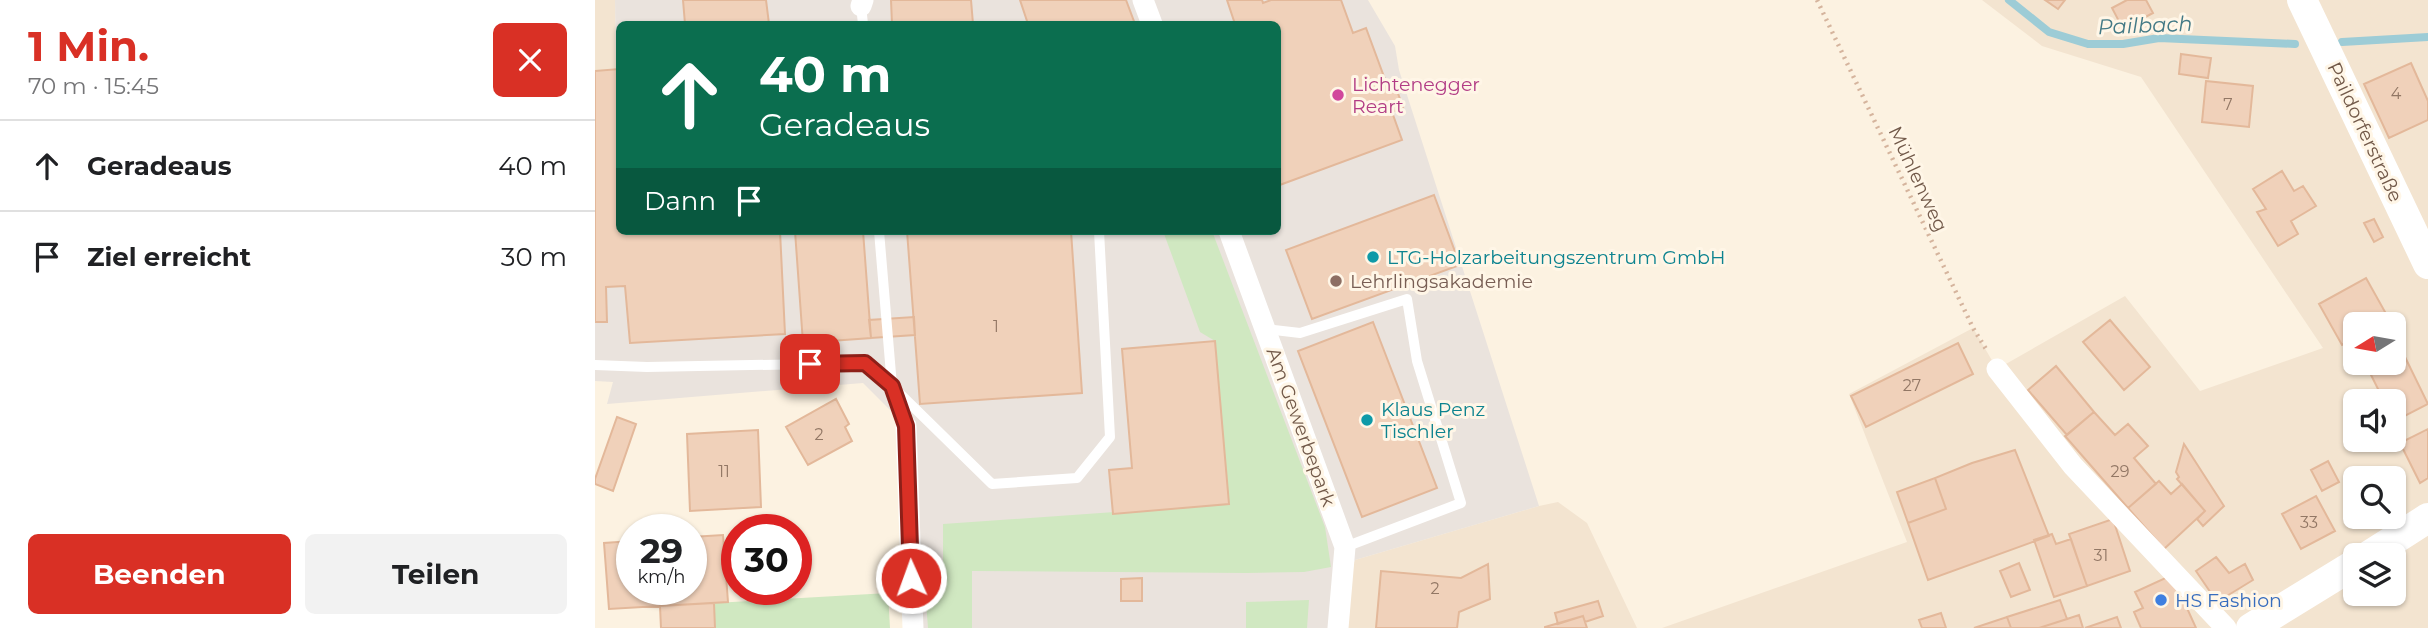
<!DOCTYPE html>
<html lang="de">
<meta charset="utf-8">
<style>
:root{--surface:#fff;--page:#f2f2f2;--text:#202124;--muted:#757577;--line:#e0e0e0;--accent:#d93025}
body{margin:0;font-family:Montserrat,sans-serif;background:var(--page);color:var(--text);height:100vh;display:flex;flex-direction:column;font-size:26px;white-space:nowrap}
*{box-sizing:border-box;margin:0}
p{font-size:23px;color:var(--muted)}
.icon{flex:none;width:38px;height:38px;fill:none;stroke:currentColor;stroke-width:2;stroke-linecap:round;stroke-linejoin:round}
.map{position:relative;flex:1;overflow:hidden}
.drawer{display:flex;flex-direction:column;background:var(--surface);width:595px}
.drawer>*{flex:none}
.top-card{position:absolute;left:21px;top:21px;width:665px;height:214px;border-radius:10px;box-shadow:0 2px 5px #0004;background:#0b6e4f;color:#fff;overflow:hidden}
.needle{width:46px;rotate:259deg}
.tools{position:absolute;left:1748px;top:312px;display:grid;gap:14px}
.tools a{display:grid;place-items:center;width:63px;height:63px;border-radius:10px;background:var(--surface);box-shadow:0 2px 5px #0004;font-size:35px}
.speed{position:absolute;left:21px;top:514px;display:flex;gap:14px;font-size:35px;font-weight:700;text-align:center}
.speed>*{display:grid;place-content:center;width:91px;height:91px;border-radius:50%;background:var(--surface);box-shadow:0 2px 5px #0004;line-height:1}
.speed small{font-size:18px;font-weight:400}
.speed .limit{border:10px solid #d22;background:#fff;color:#111}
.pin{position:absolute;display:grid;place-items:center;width:60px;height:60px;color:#fff;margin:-30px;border-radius:14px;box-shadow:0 4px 10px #0006}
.me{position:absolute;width:77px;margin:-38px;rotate:358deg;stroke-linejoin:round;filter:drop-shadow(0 0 5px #0008)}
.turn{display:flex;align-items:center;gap:24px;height:147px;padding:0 28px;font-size:32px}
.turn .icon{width:91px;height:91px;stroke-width:2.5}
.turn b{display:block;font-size:49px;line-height:60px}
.then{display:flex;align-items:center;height:66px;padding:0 28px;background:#0003;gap:14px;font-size:26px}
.round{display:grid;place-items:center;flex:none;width:74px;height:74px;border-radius:10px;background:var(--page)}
.summary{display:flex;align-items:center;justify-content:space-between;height:119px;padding:0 28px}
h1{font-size:42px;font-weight:700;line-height:52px;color:var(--accent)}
.cta{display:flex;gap:14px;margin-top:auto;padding:14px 28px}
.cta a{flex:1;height:80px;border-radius:10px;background:var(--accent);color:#fff;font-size:28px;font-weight:700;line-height:80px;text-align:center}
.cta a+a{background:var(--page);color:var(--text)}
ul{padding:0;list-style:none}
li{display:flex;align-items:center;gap:21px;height:91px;padding:0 28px;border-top:2px solid var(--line)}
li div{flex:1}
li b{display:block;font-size:26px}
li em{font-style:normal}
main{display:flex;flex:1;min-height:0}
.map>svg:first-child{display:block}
</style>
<main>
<section class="drawer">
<div class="summary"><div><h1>1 Min.</h1><p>70 m · 15:45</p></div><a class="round" style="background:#d93025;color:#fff"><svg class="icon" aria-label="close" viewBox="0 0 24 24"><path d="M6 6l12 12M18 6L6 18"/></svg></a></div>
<ul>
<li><svg class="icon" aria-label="ahead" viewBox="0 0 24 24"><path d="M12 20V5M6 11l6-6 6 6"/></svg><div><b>Geradeaus</b></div><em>40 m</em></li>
<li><svg class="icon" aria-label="arrive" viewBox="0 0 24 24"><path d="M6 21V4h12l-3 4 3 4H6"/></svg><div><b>Ziel erreicht</b></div><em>30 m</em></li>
</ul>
<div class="cta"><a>Beenden</a><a>Teilen</a></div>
</section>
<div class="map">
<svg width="1833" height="628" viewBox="0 0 1833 628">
<rect width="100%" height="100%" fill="#fcf2e1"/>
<path fill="#f3e4d0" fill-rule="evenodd" d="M0 0H20L21 69 0 71Z
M1387 0H1833V628H1067L1312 542 1254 394 1378 328 1402 369 1530 296 1605 391 1728 348 1546 77 1447 46ZM1760 324H1799V362H1760ZM1760 401H1799V439H1760ZM1760 478H1799V516H1760ZM1760 555H1799V593H1760Z
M963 502 992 523 1042 628H743L748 584 760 560 944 506Z"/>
<path fill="#eae3dd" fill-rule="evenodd" d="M20 0H773L800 46 804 70 944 506 760 560 748 584 743 628H318L311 426 268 383 12 404 18 382 0 381V71L21 69ZM24 24H682V231H24Z"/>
<path fill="#d0e8c1" d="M568 231H617L730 527 736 567 709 572 652 573 377 571V628H333L328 563H348V524L633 504 620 341 605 332Z
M293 593 295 628H120L119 603Z
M714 600 712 628H651V602Z"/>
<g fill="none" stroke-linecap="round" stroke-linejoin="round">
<path stroke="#9dccd6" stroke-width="8" d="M1414 0 1454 32 1493 44H1528L1564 38 1700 44
M1747 42 1833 37"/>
</g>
<path fill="#f0d1ba" stroke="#e3b89a" stroke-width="2" d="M88 0H171L174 24H90Z
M296 0H376L378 24H297Z
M425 0H531L540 24H433Z
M632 0H667L668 3 676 0H746L758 33 771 28 791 82 798 80 808 107 797 112 807 140 682 186V24H640Z
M1450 0H1470L1463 9Z
M1532 0H1551L1558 13 1528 29 1517 8Z
M1586 54 1616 58 1613 78 1584 74Z
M1816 63 1833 101V120L1794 138 1769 84Z
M24 69V231H185L190 334 35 343 30 286 11 287 12 322H0V71Z
M1611 81 1658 86 1654 127 1607 122Z
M1687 171 1699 191 1708 186 1721 206 1696 221 1703 234 1683 246 1662 212 1671 209 1658 189Z
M839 195 865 265 717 319 691 250Z
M1779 219 1788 237 1779 242 1769 223Z
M200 231H268L276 338 208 343Z
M312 231H476L487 393 325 404Z
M1771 278 1794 319 1785 324H1760V338L1747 345 1724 304Z
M319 317 320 335 276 338 274 320Z
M1515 320 1555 367 1529 390 1488 342Z
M778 322 842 488 767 517 703 351Z
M620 341 634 504 518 514 514 470 537 468 527 349Z
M1363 343 1378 374 1271 427 1256 396Z
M1810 357 1833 404 1800 421 1799 401H1789L1776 375Z
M1461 366 1499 412 1472 435 1433 390Z
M241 399 254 424 250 427 257 441 213 465 191 427Z
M1499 412 1520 435 1533 424 1553 446 1539 458 1561 484 1533 508 1470 436Z
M22 417 41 424 18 491 0 484V479Z
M1833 429V478L1825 483 1805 443Z
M163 430 166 507 95 511 92 434Z
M1589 444 1629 506 1608 526 1602 519 1610 511 1582 479 1584 477 1581 472Z
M1420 450 1454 536 1333 580 1313 523 1351 509 1340 478 1377 463Z
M1733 461 1744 482 1727 491 1716 470Z
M1340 478 1351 509 1313 523 1302 492Z
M1564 481 1576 494 1587 484 1610 511 1569 549 1533 508Z
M1721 496 1740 531 1706 549 1687 514Z
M1518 519 1535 571 1492 586 1474 534Z
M1457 534 1461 544 1476 539 1492 586 1459 597 1439 540Z
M128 535 133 602 14 609 9 543 37 541V590H96V537Z
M1621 557 1634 573 1650 564 1658 580 1622 602 1601 571Z
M1424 563 1435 590 1416 597 1405 571Z
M893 564 895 599 864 612 862 628H781L786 571 866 578Z
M1577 575 1601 628H1546L1539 612 1548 608 1540 592Z
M547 578V601H526V579Z
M1465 600 1472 619 1444 628H1416L1412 617Z
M1003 601 1008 616 990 622 988 616 963 624 960 613Z
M119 603 120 628H66L65 606Z
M1346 613 1351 628H1327L1324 620Z
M1484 615 1488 628H1444L1472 619Z
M988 616 992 628H950V627Z
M1412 617 1416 628H1379Z
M1522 617 1526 628H1490Z"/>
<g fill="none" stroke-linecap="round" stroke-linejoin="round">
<path stroke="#d5b49d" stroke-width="4.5" stroke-dasharray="2 5" stroke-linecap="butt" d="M1222 0 1378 328 1391 349"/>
<path stroke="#fff" stroke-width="10" d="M266 6 268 24
M284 231 297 386 311 426
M670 329 705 333 812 299 822 361 866 503 750 547
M0 365 52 367 270 363 297 386 397 484 482 478 515 437 504 231"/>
<path stroke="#fff" stroke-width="21" d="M548 0 557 24
M266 6 268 0
M634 231 750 547 743 628
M1402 369 1478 466 1631 628
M311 426 318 628"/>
<path stroke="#fff" stroke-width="30" d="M1707 0 1833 264
M1775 555 1833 518
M1656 628 1760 564"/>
</g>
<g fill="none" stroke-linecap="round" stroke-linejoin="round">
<g stroke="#8d1f18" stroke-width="18">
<path id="route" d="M215 364 270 363 297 386 311 426 316 578"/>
</g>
<use href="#route" stroke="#d93025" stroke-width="12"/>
</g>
<circle fill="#d1479c" stroke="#fff6e7" stroke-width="2.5" cx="743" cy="95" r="7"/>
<g fill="#0f9aa8" stroke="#fff6e7" stroke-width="2.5">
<circle cx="778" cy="257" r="7"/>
<circle cx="772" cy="420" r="7"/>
</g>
<circle fill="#8d6e63" stroke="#fff6e7" stroke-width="2.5" cx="741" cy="281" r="7"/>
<circle fill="#3f7fe0" stroke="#fff6e7" stroke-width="2.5" cx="1566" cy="600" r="7"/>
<g text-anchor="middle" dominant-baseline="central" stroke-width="6" stroke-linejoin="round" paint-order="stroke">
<g font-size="16" fill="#927765">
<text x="1801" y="93">4</text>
<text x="1633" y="104">7</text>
<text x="401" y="326">1</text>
<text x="1317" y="385">27</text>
<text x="224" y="434">2</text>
<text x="129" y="471">11</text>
<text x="1525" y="471">29</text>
<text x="1714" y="522">33</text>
<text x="1506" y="555">31</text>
<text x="840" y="588">2</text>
</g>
<g font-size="19" fill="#b23c85" stroke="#fff6e7" text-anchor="start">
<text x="757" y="84">Lichtenegger<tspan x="757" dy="22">Reart</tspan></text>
</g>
<g font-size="19" fill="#725949" stroke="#fff6e7">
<text transform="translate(1770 132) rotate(65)">Paildorferstraße</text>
<text transform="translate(1323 179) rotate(65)">Mühlenweg</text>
<text transform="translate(706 427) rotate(70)">Am Gewerbepark</text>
</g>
<g font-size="19" fill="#0d838f" stroke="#fff6e7" text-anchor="start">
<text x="792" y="257">LTG-Holzarbeitungszentrum GmbH</text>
<text x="786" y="409">Klaus Penz<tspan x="786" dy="22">Tischler</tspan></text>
</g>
<g font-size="19" fill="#785e54" stroke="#fff6e7" text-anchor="start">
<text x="755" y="281">Lehrlingsakademie</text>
</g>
<g font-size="19" fill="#366cbe" stroke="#fff6e7" text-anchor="start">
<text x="1580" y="600">HS Fashion</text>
</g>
<g font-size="21" font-style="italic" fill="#437985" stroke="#fff6e7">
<text transform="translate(1550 25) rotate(-2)">Pailbach</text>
</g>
</g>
</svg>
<div class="tools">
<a><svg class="needle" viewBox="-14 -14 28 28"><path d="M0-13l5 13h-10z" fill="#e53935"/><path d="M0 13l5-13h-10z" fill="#757577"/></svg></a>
<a><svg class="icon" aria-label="sound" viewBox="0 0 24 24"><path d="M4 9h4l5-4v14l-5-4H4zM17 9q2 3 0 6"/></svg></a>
<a><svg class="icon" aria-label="search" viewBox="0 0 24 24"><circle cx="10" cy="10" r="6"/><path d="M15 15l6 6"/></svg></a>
<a><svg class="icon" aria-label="layers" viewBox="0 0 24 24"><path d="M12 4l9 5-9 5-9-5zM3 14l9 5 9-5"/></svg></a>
</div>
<div class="speed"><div>29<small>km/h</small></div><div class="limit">30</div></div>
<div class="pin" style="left:215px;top:364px;background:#d93025"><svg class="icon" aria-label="arrive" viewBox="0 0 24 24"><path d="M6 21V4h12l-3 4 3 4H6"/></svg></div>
<svg class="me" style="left:316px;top:578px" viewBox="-20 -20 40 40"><circle r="17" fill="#d93025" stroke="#fff" stroke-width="3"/><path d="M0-11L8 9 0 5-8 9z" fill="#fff"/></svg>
<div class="top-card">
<div class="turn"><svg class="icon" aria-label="ahead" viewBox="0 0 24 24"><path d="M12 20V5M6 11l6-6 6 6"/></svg><div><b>40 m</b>Geradeaus</div></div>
<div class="then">Dann<svg class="icon" aria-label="arrive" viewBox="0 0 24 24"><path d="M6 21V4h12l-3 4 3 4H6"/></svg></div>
</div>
</div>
</main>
